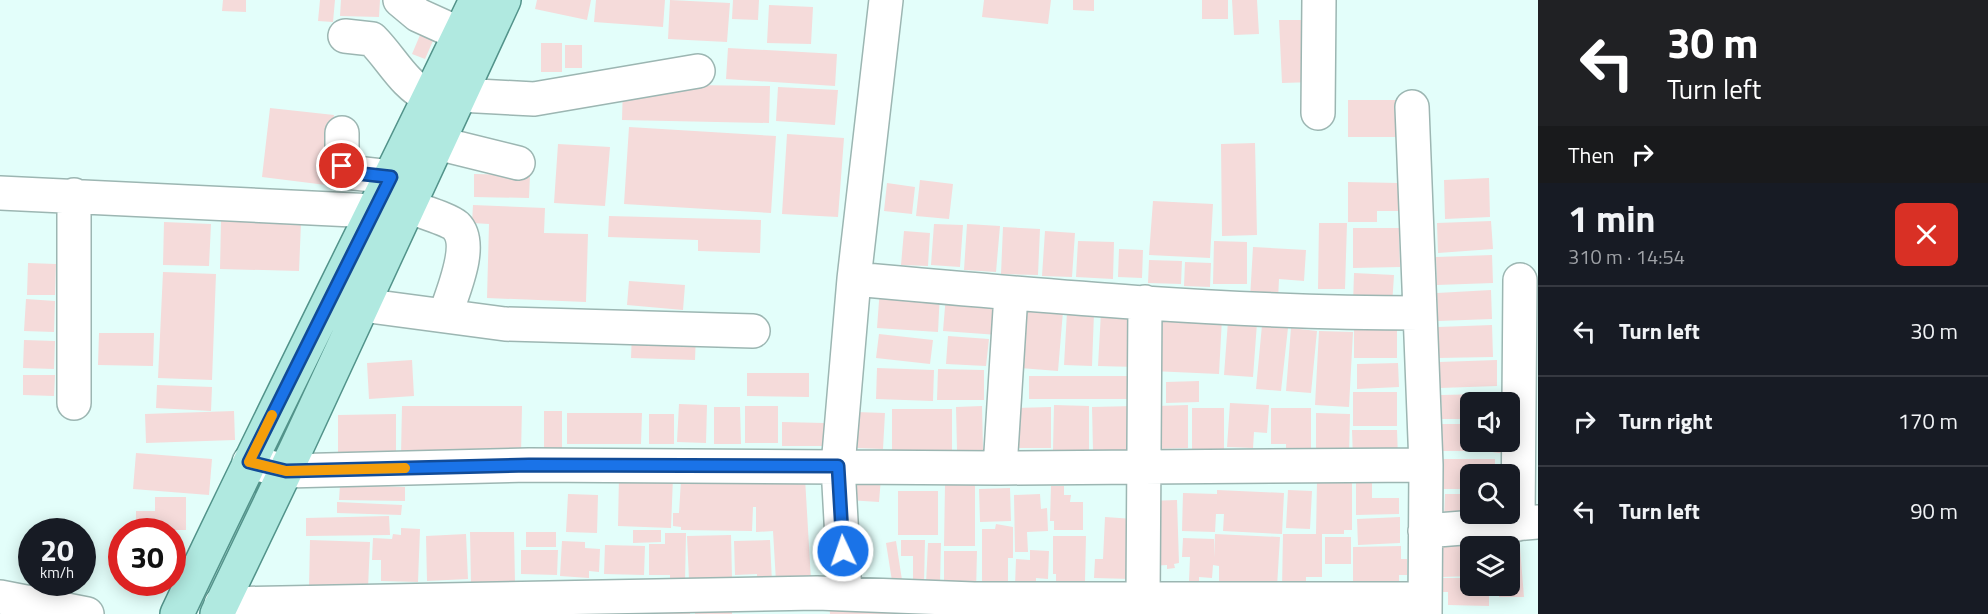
<!DOCTYPE html>
<meta charset="utf-8">
<style>
:root{--surface:#171b24;--page:#242831;--text:#f1f3f6;--muted:#9ea1a6;--line:#363941}
body{margin:0;font-family:"Titillium Web",sans-serif;background:var(--page);color:var(--text);height:100vh;display:flex;flex-direction:column;font-size:22px;white-space:nowrap}
*{box-sizing:border-box;margin:0}
p{font-size:20px;color:var(--muted)}
.icon{flex:none;width:33px;height:33px;fill:none;stroke:currentColor;stroke-width:2;stroke-linecap:round;stroke-linejoin:round}
.map{position:relative;flex:1;overflow:hidden}
.drawer{display:flex;flex-direction:column;background:var(--surface);width:450px}
.drawer>*{flex:none}
.banner{background:#202124;color:#fff;overflow:hidden}
.buttons{position:absolute;left:1460px;top:392px;display:grid;gap:12px}
.buttons a{display:grid;place-items:center;width:60px;height:60px;border-radius:9px;background:var(--surface);box-shadow:0 3px 15px #0003;font-size:30px}
.speed{position:absolute;left:18px;top:518px;display:flex;gap:12px;font-size:30px;font-weight:700;text-align:center}
.speed>*{display:grid;place-content:center;width:78px;height:78px;border-radius:50%;background:var(--surface);box-shadow:0 3px 15px #0003;line-height:1}
.speed small{font-size:15px;font-weight:400}
.speed .limit{border:9px solid #d22;background:#fff;color:#111}
.pin{position:absolute;display:grid;place-items:center;width:51px;height:51px;color:#fff;margin:-26px;border:3px solid #fff;border-radius:50%;box-shadow:0 2px 6px #0007}
.me{position:absolute;width:66px;margin:-33px;rotate:357deg;stroke-linejoin:round;filter:drop-shadow(0 0 4px #0008)}
.turn{display:flex;align-items:center;gap:21px;height:126px;padding:0 30px;font-size:27px}
.turn .icon{width:78px;height:78px;stroke-width:2.5}
.turn b{display:block;font-size:42px;line-height:51px}
.then{display:flex;align-items:center;height:57px;padding:0 30px;background:#0003;gap:12px;font-size:22px}
.round{display:grid;place-items:center;flex:none;width:63px;height:63px;border-radius:9px;background:var(--page)}
.head{display:flex;align-items:center;justify-content:space-between;height:102px;padding:0 30px}
h1{font-size:36px;font-weight:700;line-height:45px}
ul{padding:0;list-style:none}
li{display:flex;align-items:center;gap:18px;height:90px;padding:0 30px;border-top:2px solid var(--line)}
li div{flex:1}
li b{display:block;font-size:22px}
li em{font-style:normal}
main{display:flex;flex:1;min-height:0}
.map>svg:first-child{display:block}
</style>
<main>
<div class="map">
<svg width="1538" height="614" viewBox="0 0 1538 614">
<rect width="100%" height="100%" fill="#e3fefa"/>
<path fill="#f5dbda" d="M223 0H246V12L222 11Z
M320 0H335L333 22 318 21Z
M341 0H380L379 17 340 16Z
M537 0H591L587 20 535 9Z
M596 0H665L663 27 594 22Z
M670 0 730 3 727 42 668 39Z
M733 0H759L758 20 732 19Z
M984 0H1051L1048 24 982 17Z
M1073 0H1094V11L1073 10Z
M1202 0H1228V19H1202Z
M1232 0H1257L1259 34 1234 35Z
M769 5 813 7 811 44 767 43Z
M1279 20H1304L1315 82 1282 83Z
M423 28 436 34 425 59 412 54Z
M541 43H562V72H541Z
M565 45H582V68H565Z
M728 48 837 54 835 86 726 79Z
M623 84 770 86 769 123 622 120Z
M778 87 838 90 835 125 776 121Z
M1348 100H1405V137H1348Z
M270 108 334 115 326 185 262 177Z
M629 127 776 136 771 213 624 204Z
M787 134 844 138 838 217 782 214Z
M1255 143 1257 235 1222 236 1221 144Z
M558 144 610 147 605 206 554 203Z
M474 174 530 175 529 198 474 197Z
M1489 178 1490 217 1445 219 1444 180Z
M920 180 953 184 949 219 916 216Z
M1348 182 1399 183 1398 211H1377V222H1348Z
M887 183 915 187 912 214 884 211Z
M1153 201 1213 204 1210 258 1149 255Z
M473 205 545 208 544 233 588 234 586 302 487 298 489 224 472 223Z
M609 216 761 220 760 253 698 251V240L608 237Z
M221 221 301 223 299 271 220 269Z
M1491 221 1493 249 1438 253 1437 223Z
M164 222 211 224 209 266 163 265Z
M1319 223H1347L1345 289H1318Z
M934 224 963 225 960 267 931 265Z
M967 224 1000 226 996 272 964 270Z
M1003 227 1040 229 1038 275 1001 274Z
M1353 228H1399L1400 267 1353 268Z
M904 231 930 233 928 266 901 265Z
M1045 231 1075 233 1072 277 1042 276Z
M1078 241 1114 242 1113 279 1076 277Z
M1214 241 1247 242V284H1213Z
M1253 247 1306 250 1304 281 1279 279 1278 300 1250 299Z
M1119 249 1143 250 1142 278 1118 277Z
M1492 255 1493 283 1437 285 1436 257Z
M1149 260 1182 261 1181 284 1148 283Z
M1185 262 1211 263 1210 287 1184 286Z
M28 263 56 264 55 295H27Z
M163 272 216 274 212 380 158 378Z
M1354 273 1394 275 1392 306 1353 304Z
M629 281 685 285 683 310 627 305Z
M880 288 940 292 938 332 877 328Z
M1491 290 1492 319 1438 321 1437 293Z
M946 295 1000 298 998 335 943 331Z
M26 299 55 301 54 332 24 331Z
M1024 308 1063 311 1058 371 1020 368Z
M1067 312 1094 313 1092 366 1064 365Z
M1101 312 1139 313 1136 367 1098 366Z
M1155 314 1222 318 1219 374 1152 371Z
M1228 321 1257 323 1253 377 1224 375Z
M1354 323H1397V358H1354Z
M1262 325 1288 328 1281 391 1256 389Z
M1492 325 1493 357 1438 358V327Z
M1291 328 1317 331 1311 393 1286 391Z
M632 331 696 333 695 360 631 358Z
M1319 331 1353 332 1349 407 1315 405Z
M99 333H154L153 366 98 365Z
M879 334 933 340 930 364 876 358Z
M948 336 989 339 986 366 946 364Z
M24 340 55 341 54 369 23 368Z
M412 360 414 396 369 399 367 363Z
M1497 360V386L1440 388 1439 362Z
M1398 363 1399 387 1357 389V364Z
M877 368 934 370 933 401 876 399Z
M938 369 984 370V400H937Z
M747 373H809V397L747 396Z
M23 375H55L54 396 23 395Z
M1029 376H1134V399H1029Z
M1199 381V402L1166 403V382Z
M157 385 212 387 211 411 156 408Z
M1353 392H1397V426H1353Z
M1486 394V402H1470V419H1442L1441 395Z
M1230 403 1269 405 1267 433 1254 432 1253 448 1227 447Z
M679 404 707 405 706 443 677 442Z
M1054 405 1089 406V451L1053 450Z
M1188 405V448L1157 449V406Z
M402 406H522L521 455H401Z
M745 406H778V443H745Z
M982 406 983 450H957L956 407Z
M1133 406 1134 450 1093 451 1092 407Z
M714 407H740L741 444H714Z
M1051 407V448H1016V408Z
M1192 408H1224V449H1192Z
M1271 408H1311V456H1286V444H1271Z
M892 409H952V459L892 460Z
M234 411 235 440 146 443 145 414Z
M544 411H562V456H544Z
M856 412 885 413 883 449 855 448Z
M567 413H642L641 444H567Z
M1316 413 1350 414 1349 455 1316 454Z
M396 414V457L338 458V415Z
M649 414H674V444H649Z
M782 422 824 423V446H782Z
M1442 424H1470V441H1489V451H1442Z
M1352 430H1397L1398 458 1353 459Z
M1493 441H1509L1512 455 1492 452Z
M136 453 212 459 209 495 133 489Z
M1442 459H1495V474H1470V489H1442Z
M619 476 673 477 671 528 618 526Z
M849 477 881 478 879 502 848 500Z
M805 478 811 580 776 582 773 531 756 532V507H753L752 531 681 530V527L673 526V513H679L681 480Z
M1317 481H1352V530H1344V534H1322V577H1306V589H1282L1283 534H1316Z
M1356 483H1372V498H1399V514L1356 515Z
M340 485 405 487V501L339 500Z
M945 485H975V546H944Z
M1051 486H1064V495H1071L1070 502H1083V530H1054V521H1050Z
M1010 488 1011 521 980 522 979 489Z
M1217 490 1284 493 1282 534 1223 531 1224 514H1216L1215 532 1182 531 1183 493 1217 494Z
M1288 490 1312 491 1310 529 1286 528Z
M898 491H938V535H898Z
M568 494 598 495 597 533 566 532Z
M1040 494 1041 509 1047 508 1048 531 1027 532 1028 552H1015L1014 495Z
M1445 494H1470V513L1444 519Z
M155 497H186V530H136V511H155Z
M1177 500 1179 563 1174 564 1175 568 1167 569V565L1149 566 1147 501Z
M337 502 402 505 401 515 337 513Z
M389 516 390 535 306 536V518Z
M1105 517 1134 519 1131 579 1094 578 1095 559H1103Z
M1400 517V543L1358 545 1357 519Z
M996 524 1013 527V558H1008V581H982V529H995Z
M401 528 420 529 418 582 381 581V560H372L373 538 392 539 393 534 401 535Z
M633 530H661V542L633 543Z
M470 532H514L515 583 471 584Z
M526 532H556V547H526Z
M665 533H686L685 582 670 583V575H649V544H665Z
M466 534 468 579 427 581 426 536Z
M1215 534 1280 537 1277 587 1219 585V566L1213 565 1212 578 1199 577V581H1189L1190 557H1182L1183 538 1214 539V558Z
M731 535 732 578 689 580 687 536Z
M1053 536H1086L1085 581H1056V574H1053Z
M1440 536H1519L1524 597H1499V585H1509V546H1470V576L1442 577Z
M1325 537H1351V564H1325Z
M310 540 370 542 368 588 309 587Z
M770 540 772 583 757 584V574L735 575 734 541Z
M901 540H925L924 584H913V556H901Z
M562 541 585 542V548L600 549 599 572 589 571V578L560 576Z
M896 541 902 580 892 581 886 543Z
M928 543H941L940 584H926Z
M605 545 645 546 644 575 604 574Z
M1401 546V559H1407V575H1399V585L1353 590V547Z
M521 550H558L557 575 521 574Z
M1030 550 1049 551 1048 579 1036 578V586H1015L1016 559 1030 560Z
M944 551H977L976 592H944Z
M1443 578H1470V585H1489V606L1448 605V592H1443Z
M896 600 897 614H830L829 604Z
M695 606H732V614H695Z
M657 607H690V614H657Z"/>
<g fill="none" stroke-linecap="round" stroke-linejoin="round">
<g stroke="#9cb6b2" stroke-width="36">
<path id="minor" d="M400 0 418 15 460 34
M345 36 372 39C392 59 403 84 429 97
M459 95 534 99 698 71
M1412 107 1426 465 1425 614
M1318 113 1319 0
M342 133V166L346 172 391 177
M437 143 518 163
M0 193 374 211
M408 206C419 211 448 219 456 226 475 245 451 295 445 316
M854 279C1042 296 1231 313 1420 313
M362 305 505 324 753 331
M74 403V195
M249 462 286 471 529 465 1000 468 1426 465
M1000 468 1011 294
M1518 524 1520 280
M1425 531 1538 522
M845 594 838 466 854 279 886 0
M0 597 87 614
M1143 598 1145 302
M221 604 817 593 974 599H1425"/>
</g>
<g stroke="#52938a" stroke-width="36">
<path id="major" d="M177 614C274 408 378 205 476 0
M217 614 297 447 504 0"/>
</g>
<use href="#minor" stroke="#fff" stroke-width="33"/>
<use href="#major" stroke="#b0e9e0" stroke-width="33"/>
</g>
<g fill="none" stroke-linecap="round" stroke-linejoin="round">
<g stroke="#114b97" stroke-width="15">
<path id="route" d="M342 166 346 172 391 177 249 462 286 471 529 465 838 466 843 551"/>
</g>
<use href="#route" stroke="#1a73e8" stroke-width="10"/>
<path stroke="#f59e0b" stroke-width="10" d="M272 415 249 462 286 471 405 468"/>
</g>
</svg>
<div class="buttons">
<a><svg class="icon" aria-label="sound" viewBox="0 0 24 24"><path d="M4 9h4l5-4v14l-5-4H4zM17 9q2 3 0 6"/></svg></a>
<a><svg class="icon" aria-label="search" viewBox="0 0 24 24"><circle cx="10" cy="10" r="6"/><path d="M15 15l6 6"/></svg></a>
<a><svg class="icon" aria-label="layers" viewBox="0 0 24 24"><path d="M12 4l9 5-9 5-9-5zM3 14l9 5 9-5"/></svg></a>
</div>
<div class="speed"><div>20<small>km/h</small></div><div class="limit">30</div></div>
<div class="pin" style="left:342px;top:166px;background:#d93025"><svg class="icon" aria-label="arrive" viewBox="0 0 24 24"><path d="M6 21V4h12l-3 4 3 4H6"/></svg></div>
<svg class="me" style="left:843px;top:551px" viewBox="-20 -20 40 40"><circle r="17" fill="#1a73e8" stroke="#fff" stroke-width="3"/><path d="M0-11L8 9 0 5-8 9z" fill="#fff"/></svg>
</div>
<section class="drawer">
<div class="banner">
<div class="turn"><svg class="icon" aria-label="left" viewBox="0 0 24 24"><path d="M17 20v-9H6M10 6l-5 5 5 5"/></svg><div><b>30 m</b>Turn left</div></div>
<div class="then">Then<svg class="icon" aria-label="right" viewBox="0 0 24 24"><path d="M7 20v-9h11M14 6l5 5-5 5"/></svg></div>
</div>
<div class="head"><div><h1>1 min</h1><p>310 m · 14:54</p></div><a class="round" style="background:#d93025;color:#fff"><svg class="icon" aria-label="close" viewBox="0 0 24 24"><path d="M6 6l12 12M18 6L6 18"/></svg></a></div>
<ul>
<li><svg class="icon" aria-label="left" viewBox="0 0 24 24"><path d="M17 20v-9H6M10 6l-5 5 5 5"/></svg><div><b>Turn left</b></div><em>30 m</em></li>
<li><svg class="icon" aria-label="right" viewBox="0 0 24 24"><path d="M7 20v-9h11M14 6l5 5-5 5"/></svg><div><b>Turn right</b></div><em>170 m</em></li>
<li><svg class="icon" aria-label="left" viewBox="0 0 24 24"><path d="M17 20v-9H6M10 6l-5 5 5 5"/></svg><div><b>Turn left</b></div><em>90 m</em></li>
</ul>
</section>
</main>
